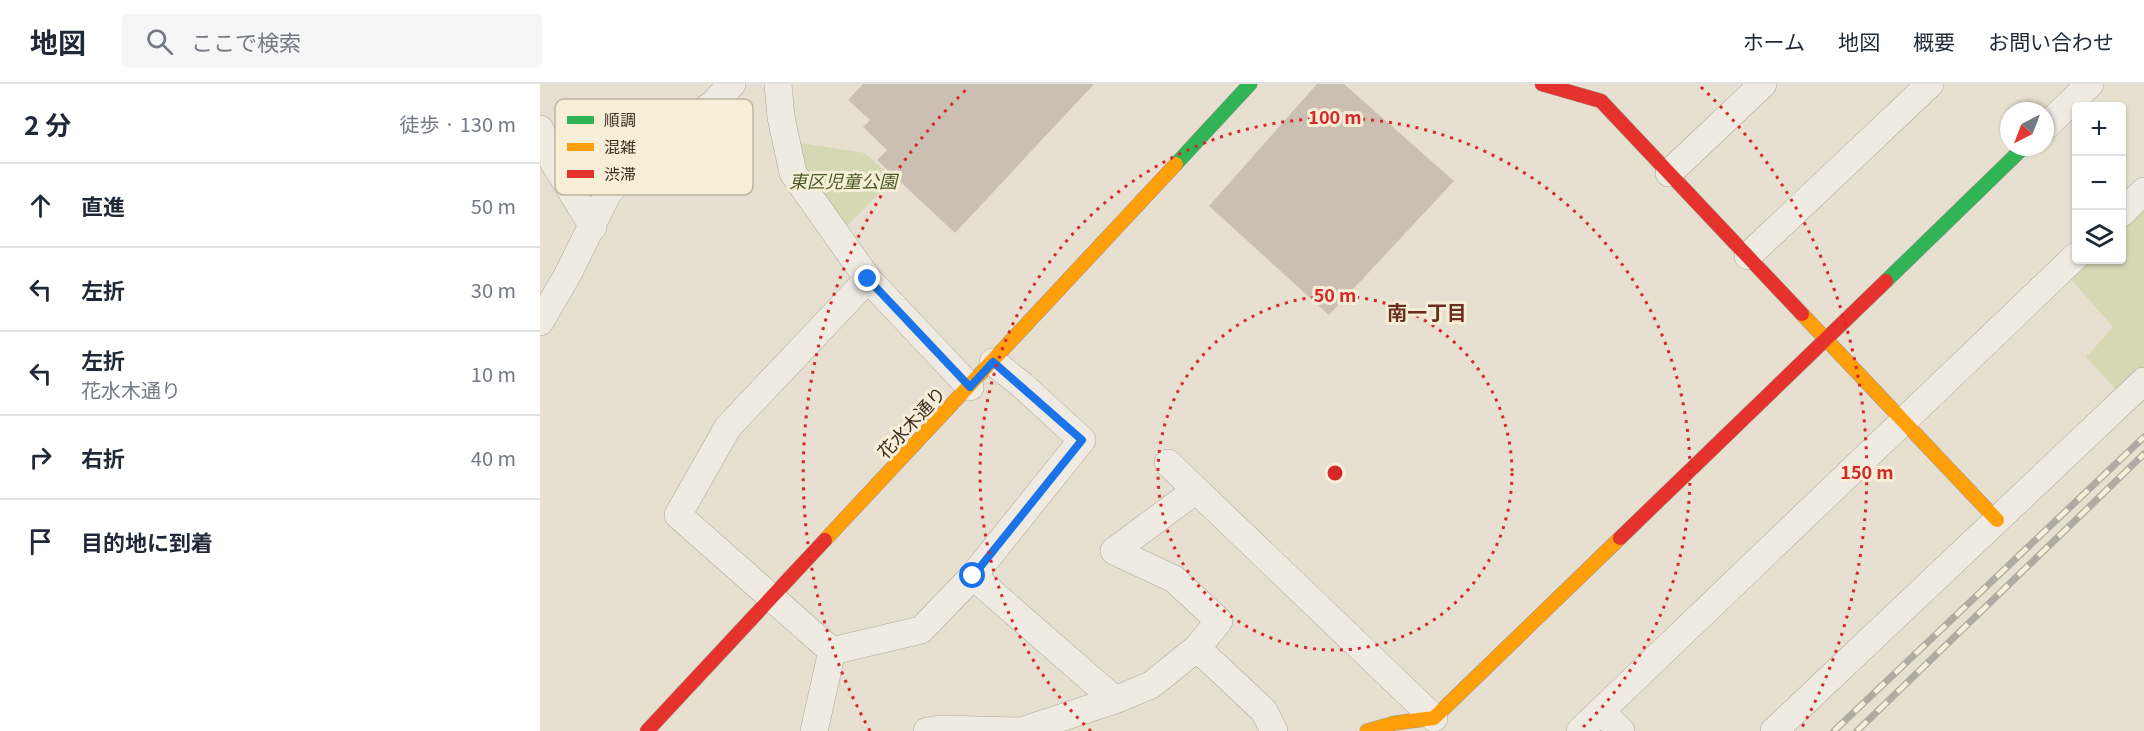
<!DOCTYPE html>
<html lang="ja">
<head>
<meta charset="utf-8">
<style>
  body { margin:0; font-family:Georgia,"Noto Sans JP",serif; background:#f6f6f7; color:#1f2937 }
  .controls { position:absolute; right:18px; top:18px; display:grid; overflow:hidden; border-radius:6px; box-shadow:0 2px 4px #0004 }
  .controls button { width:54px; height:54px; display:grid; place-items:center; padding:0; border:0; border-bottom:2px solid #e0e1e3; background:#fff; color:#1f2937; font:30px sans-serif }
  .compass { position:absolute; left:1460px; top:18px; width:54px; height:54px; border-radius:50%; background:#fff; box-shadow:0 2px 4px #0004; rotate:222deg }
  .stop { position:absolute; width:18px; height:18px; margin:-14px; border:4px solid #1a73e8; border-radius:50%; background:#fff }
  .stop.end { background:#1a73e8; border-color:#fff; box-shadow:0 2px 6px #0008 }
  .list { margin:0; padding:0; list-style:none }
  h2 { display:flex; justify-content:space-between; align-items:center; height:78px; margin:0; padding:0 24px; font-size:26px }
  h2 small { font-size:20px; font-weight:400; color:#747a83 }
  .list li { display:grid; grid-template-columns:39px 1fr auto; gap:18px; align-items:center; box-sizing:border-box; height:84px; padding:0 24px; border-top:2px solid #e0e1e3 }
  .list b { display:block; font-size:22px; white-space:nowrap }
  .list p { margin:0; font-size:20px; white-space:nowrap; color:#747a83 }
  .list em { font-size:20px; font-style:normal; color:#747a83 }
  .icon { flex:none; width:33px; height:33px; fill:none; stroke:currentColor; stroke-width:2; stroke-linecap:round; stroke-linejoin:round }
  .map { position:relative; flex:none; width:1604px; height:647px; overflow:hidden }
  header { display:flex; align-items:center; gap:36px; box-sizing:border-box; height:84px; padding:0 30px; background:#fff; border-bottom:2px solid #e0e1e3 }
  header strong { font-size:28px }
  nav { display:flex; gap:33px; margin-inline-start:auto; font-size:21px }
  .search { width:420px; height:54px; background:#f6f6f7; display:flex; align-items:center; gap:15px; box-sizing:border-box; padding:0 21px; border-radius:6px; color:#747a83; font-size:22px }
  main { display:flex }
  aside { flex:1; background:#fff }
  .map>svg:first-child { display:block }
</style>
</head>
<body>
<header>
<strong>地図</strong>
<div class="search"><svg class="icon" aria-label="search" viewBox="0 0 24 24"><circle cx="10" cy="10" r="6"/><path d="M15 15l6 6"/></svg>ここで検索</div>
<nav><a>ホーム</a><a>地図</a><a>概要</a><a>お問い合わせ</a></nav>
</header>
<main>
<aside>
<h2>2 分<small>徒歩 · 130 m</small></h2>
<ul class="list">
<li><svg class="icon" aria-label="ahead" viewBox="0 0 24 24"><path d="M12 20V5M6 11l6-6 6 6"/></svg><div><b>直進</b></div><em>50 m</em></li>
<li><svg class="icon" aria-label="left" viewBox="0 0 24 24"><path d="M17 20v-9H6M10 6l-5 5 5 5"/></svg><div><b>左折</b></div><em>30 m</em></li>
<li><svg class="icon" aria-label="left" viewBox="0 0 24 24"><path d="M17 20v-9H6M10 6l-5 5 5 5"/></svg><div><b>左折</b><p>花水木通り</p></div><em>10 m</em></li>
<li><svg class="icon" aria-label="right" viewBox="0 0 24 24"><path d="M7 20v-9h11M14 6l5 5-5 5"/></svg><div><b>右折</b></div><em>40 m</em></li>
<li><svg class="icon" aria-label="arrive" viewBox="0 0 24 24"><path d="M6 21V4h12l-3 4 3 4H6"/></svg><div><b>目的地に到着</b></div></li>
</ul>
</aside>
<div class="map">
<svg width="1604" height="647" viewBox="0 0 1604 647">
  <rect width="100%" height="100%" fill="#e7e0d1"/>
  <!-- green -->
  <path fill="#d6d7b3" d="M 248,57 L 325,69 L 353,95 L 299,150 Z
    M 1604,121 L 1604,284 L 1578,308 L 1546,273 L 1573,243 L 1529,193 L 1547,176 L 1582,176 L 1582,143 Z"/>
  <!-- building -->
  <path fill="#cbbfb2" d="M 323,0 L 554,0 L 415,149 L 337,76 L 347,66 L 323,43 L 330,36 L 308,16 Z
    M 777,0 L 804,0 L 914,97 L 789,231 L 669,122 Z"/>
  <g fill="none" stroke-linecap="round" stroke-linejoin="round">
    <defs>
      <path id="street" d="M 238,0 L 241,33 L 253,89 L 328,195 L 430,303
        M 1505,43 L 1550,0
        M 0,45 L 14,79 L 53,143
        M 1129,89 L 1223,0
        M 1582,129 L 1604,107
        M 1208,172 L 1390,0
        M 0,238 L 28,190 L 68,109 L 106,68 L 173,20 L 192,0
        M 628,379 L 894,634
        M 433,492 L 575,616
        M 657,564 L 724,627 L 734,647
        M 292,567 L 138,431 L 188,343 L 328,195
        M 292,567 L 381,546 L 433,492 L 542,356 L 482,301 L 453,278
        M 1061,627 L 1081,647
        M 274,647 L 292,567
        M 387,647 L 400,645 L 481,647 L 575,616 L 611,601 L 657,564 L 679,537 L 634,495 L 574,467 L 656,406
        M 1040,647 L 1536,172
        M 1234,647 L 1604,297"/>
      <path id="fast" d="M 636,80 L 710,0
        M 1346,197 L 1484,63"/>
      <path id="slow" d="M 1262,230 L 1457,436
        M 285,456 L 636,80
        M 827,647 L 855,639 L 894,634 L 1080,454"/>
      <path id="jam" d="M 1002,0 L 1061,17 L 1262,230
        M 1080,454 L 1346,197
        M 107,647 L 285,456"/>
    </defs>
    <!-- street casing -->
    <use href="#street" stroke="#ada599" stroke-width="28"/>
    <!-- fast casing -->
    <use href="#fast" stroke="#9c958a" stroke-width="15"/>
    <!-- slow casing -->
    <use href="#slow" stroke="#9c958a" stroke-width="15"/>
    <!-- jam casing -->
    <use href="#jam" stroke="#9c958a" stroke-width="15"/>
    <!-- street -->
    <use href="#street" stroke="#efebe3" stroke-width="27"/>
    <!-- fast -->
    <use href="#fast" stroke="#30b455" stroke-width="14"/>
    <!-- slow -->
    <use href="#slow" stroke="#ff9f0a" stroke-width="14"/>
    <!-- jam -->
    <use href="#jam" stroke="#e5322d" stroke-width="14"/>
    <defs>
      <path id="rail" d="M 1294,647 L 1604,353
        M 1317,647 L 1604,370"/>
    </defs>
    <!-- rail casing -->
    <use href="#rail" stroke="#afaaa2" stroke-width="7"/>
    <!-- rail -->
    <use href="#rail" stroke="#f7eed8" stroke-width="4.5" stroke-dasharray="14" stroke-linecap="butt"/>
  </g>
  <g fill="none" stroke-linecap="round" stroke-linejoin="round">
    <!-- route -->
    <path stroke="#1a73e8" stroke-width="8" d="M 328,195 L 430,303 L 453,278 L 542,356 L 433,492"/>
  </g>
  <!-- distance rings -->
  <g fill="none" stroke="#d62828" stroke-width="3" stroke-dasharray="3 6">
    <circle cx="795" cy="389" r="177"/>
    <path d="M551 647A355 355 0 1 1 1039 647"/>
    <path d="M330 647A532 532 0 0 1 429 3M1161 3A532 532 0 0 1 1260 647"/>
  </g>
  <g text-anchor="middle" stroke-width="6" stroke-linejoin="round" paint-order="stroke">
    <!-- park labels -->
    <g font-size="18" font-style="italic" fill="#4d5a26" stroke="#f7eed8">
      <text x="303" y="104">東区児童公園</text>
    </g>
    <!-- street labels -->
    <g font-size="18" fill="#3d2e20" stroke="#f7eed8">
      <text transform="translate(372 339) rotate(-47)" y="6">花水木通り</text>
    </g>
    <!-- neighbourhood labels -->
    <g font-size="20" font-weight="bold" fill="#6b2e1e" stroke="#f7eed8">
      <text x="887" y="236">南一丁目</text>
    </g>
  </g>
  <!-- legend -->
  <rect x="15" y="15" width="198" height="96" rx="9" fill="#f7eed8" stroke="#bfb4a1" stroke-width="1.5"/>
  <rect x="27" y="32" width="27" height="8" fill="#30b455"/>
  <rect x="27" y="59" width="27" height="8" fill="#ff9f0a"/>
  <rect x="27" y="86" width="27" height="8" fill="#e5322d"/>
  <g font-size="16" fill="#3d2e20">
    <text x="64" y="42">順調</text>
    <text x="64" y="69">混雑</text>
    <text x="64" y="96">渋滞</text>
  </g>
  <circle cx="795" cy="389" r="9" fill="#d62828" stroke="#f7eed8" stroke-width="3"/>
  <g font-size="18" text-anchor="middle" font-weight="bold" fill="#d62828" stroke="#f7eed8" stroke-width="6" stroke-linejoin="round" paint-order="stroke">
    <text x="795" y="40">100 m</text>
    <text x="795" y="218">50 m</text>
    <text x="1327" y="395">150 m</text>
  </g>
</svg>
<div class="controls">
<button>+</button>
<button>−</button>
<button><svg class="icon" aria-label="layers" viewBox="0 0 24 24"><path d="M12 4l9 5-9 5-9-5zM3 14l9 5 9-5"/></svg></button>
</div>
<svg class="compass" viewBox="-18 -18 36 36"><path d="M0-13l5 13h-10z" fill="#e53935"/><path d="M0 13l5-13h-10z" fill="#747a83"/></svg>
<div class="stop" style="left:433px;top:492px"></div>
<div class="stop end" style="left:328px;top:195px"></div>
</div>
</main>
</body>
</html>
